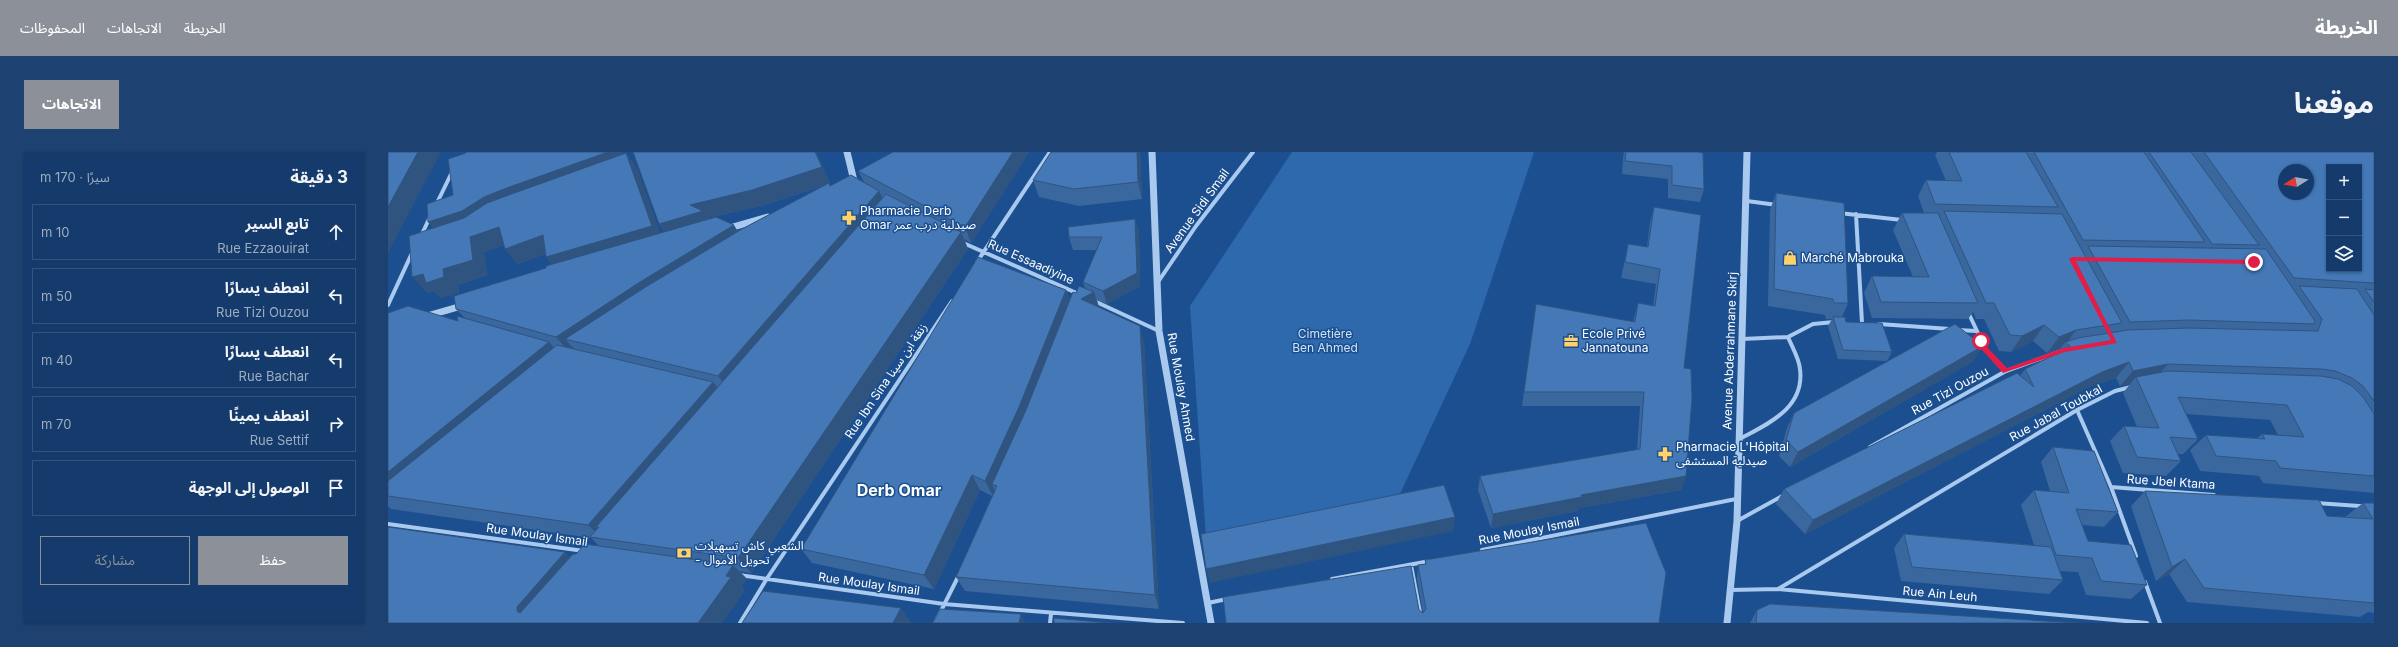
<!DOCTYPE html>
<html lang="ar">
<head>
<meta charset="utf-8">
<style>
  body { margin:0; font-family:Inter,"Noto Sans Arabic",sans-serif; background:#1d4271; color:#f1f3f6; direction:rtl }
  .controls { position:absolute; right:12px; top:12px; display:grid; overflow:hidden; border-radius:0px; box-shadow:0 1px 3px #0004 }
  .controls button { width:36px; height:36px; display:grid; place-items:center; padding:0; border:0; border-bottom:1px solid #33557e; background:#143b6b; color:#f1f3f6; font:20px sans-serif }
  .compass { position:absolute; left:1890px; top:12px; width:36px; height:36px; border-radius:50%; background:#143b6b; box-shadow:0 1px 3px #0004; rotate:259deg }
  .stop { position:absolute; width:12px; height:12px; margin:-9px; border:3px solid #e11d48; border-radius:50%; background:#fff }
  .stop.end { background:#e11d48; border-color:#fff; box-shadow:0 1px 4px #0008 }
  .list { margin:0; padding:0; list-style:none }
  h2 { display:flex; justify-content:space-between; align-items:center; height:52px; margin:0; padding:0 16px; font-size:17px }
  h2 small { font-size:13px; font-weight:400; color:#9dadc1 }
  .list li { display:grid; grid-template-columns:26px 1fr auto; gap:12px; align-items:center; box-sizing:border-box; height:56px; margin:0 8px 8px; padding:0 8px; border:1px solid #33557e; border-radius:0px }
  .list b { display:block; font-size:15px; white-space:nowrap }
  .list p { margin:0; font-size:13px; white-space:nowrap; color:#9dadc1 }
  .list em { font-size:13px; font-style:normal; color:#9dadc1 }
  .actions { display:flex; gap:8px; padding:12px 16px }
  .actions a { flex:1; padding:9px 0; border:1px solid #8c9099; border-radius:0px; text-align:center; font-size:14px; color:#8c9099 }
  .actions .main { background:#8c9099; color:#fff }
  .icon { flex:none; width:22px; height:22px; fill:none; stroke:currentColor; stroke-width:2; stroke-linecap:round; stroke-linejoin:round }
  .map { position:relative; flex:none; width:1986px; height:471px; overflow:hidden; direction:ltr; border-radius:0px }
  header { display:flex; align-items:center; gap:24px; box-sizing:border-box; height:56px; padding:0 20px; background:#8c9099; color:#fff }
  header strong { font-size:19px }
  nav { display:flex; gap:22px; margin-inline-start:auto; font-size:14px }
  .intro { display:flex; align-items:center; justify-content:space-between; box-sizing:border-box; height:96px; padding:0 24px }
  h1 { margin:0; font-size:28px }
  .button { padding:10px 18px; border-radius:0px; background:#8c9099; color:#fff; font-size:14px; font-weight:700 }
  main { display:flex; gap:24px; padding:0 24px }
  aside { flex:1; background:#143b6b; border-radius:0px; box-shadow:0 1px 3px #0004 }
  .map>svg:first-child { display:block }
</style>
</head>
<body>
<header>
<strong>الخريطة</strong>
<nav><a>الخريطة</a><a>الاتجاهات</a><a>المحفوظات</a></nav>
</header>
<div class="intro"><h1>موقعنا</h1><a class="button">الاتجاهات</a></div>
<main>
<div class="map">
<svg width="1986" height="471" viewBox="0 0 1986 471">
  <rect width="100%" height="100%" fill="#1b4f8f"/>
  <!-- green -->
  <path fill="#2e69ad" d="M 904,0 L 1146,0 L 1082,192 L 1011,344 L 818,386 L 802,154 Z"/>
  <g fill="none" stroke-linecap="round" stroke-linejoin="round">
    <!-- minor -->
    <path stroke="#a9c9ee" stroke-width="4" d="M 1359,49 L 1389,53
      M 48,53 L 65,18
      M 1451,61 L 1514,68
      M 1468,62 L 1474,171
      M 33,84 L 42,65
      M 573,90 L 693,143
      M 589,110 L 662,0
      M 770,130 L 808,74 L 865,0
      M 704,148 L 771,179
      M 0,153 L 24,101
      M 1580,160 L 1598,198 L 1618,219
      M 1491,172 L 1562,177
      M 1570,178 L 1588,179
      M 1354,187 L 1400,185 L 1425,172 L 1446,170
      M 1689,258 L 1723,335 L 1748,404
      M 1350,288 C 1379,272 1417,257 1412,217 C 1411,206 1404,195 1400,185
      M 1482,295 L 1618,219 L 1674,199
      M 1723,335 L 1826,343
      M 1928,351 L 1986,355
      M 1349,369 L 1396,343
      M 0,372 L 196,399
      M 1094,398 L 1348,347
      M 1023,413 L 1034,471
      M 351,423 L 556,452 L 795,471
      M 944,427 L 1042,409
      M 1757,430 L 1772,471
      M 1390,437 L 1689,258 L 1727,239 L 1743,235
      M 1342,438 L 1390,437 L 1759,471
      M 820,451 L 839,447
      M 352,471 L 378,428 L 564,149
      M 547,471 L 571,423
      M 662,471 L 663,462"/>
    <!-- tertiary -->
    <path stroke="#a9c9ee" stroke-width="7" d="M 459,0 L 467,33
      M 764,0 L 771,179 L 823,471
      M 338,77 L 380,65
      M 39,164 L 77,153
      M 1339,471 L 1349,369 L 1359,0"/>
  </g>
  <!-- wall -->
  <path fill="#3a679d" fill-rule="evenodd" d="M 78,0 L 234,0 L 235,2 L 238,1 L 249,16 L 272,81 L 276,80 L 271,72 L 245,0 L 428,0 L 442,31 L 441,31 L 443,34 L 476,30 L 470,19 L 641,0 L 583,91 L 576,87 L 580,97 L 363,421 L 351,419 L 359,427 L 353,435 L 357,439 L 182,405 L 188,402 L 211,394 L 203,386 L 3,357 L 0,354 L 0,161 L 70,169 L 78,167 L 68,157 L 158,116 L 164,112 L 158,105 L 157,102 L 130,112 L 117,97 L 116,93 L 96,100 L 99,123 L 70,133 L 71,140 L 53,146 L 46,139 L 39,141 L 45,76 L 65,43 ZM 437,33 L 350,79 L 319,66 L 373,54 Z
    M 752,0 L 754,47 L 691,54 L 651,45 L 645,28 Z
    M 1236,0 L 1309,0 L 1316,37 L 1312,50 L 1280,46 L 1280,27 L 1234,22 L 1235,6 Z
    M 1549,0 L 1986,0 L 1986,341 L 1875,331 L 1871,324 L 1812,319 L 1802,298 L 1818,283 L 1869,286 L 1874,282 L 1890,283 L 1882,268 L 1798,262 L 1810,287 L 1795,302 L 1790,302 L 1793,309 L 1778,324 L 1735,321 L 1722,289 L 1736,274 L 1749,275 L 1735,241 L 1742,232 L 1732,234 L 1728,226 L 1701,235 L 1417,382 L 1388,352 L 1396,337 L 1632,224 L 1637,217 L 1668,202 L 1673,196 L 1659,201 L 1645,189 L 1623,200 L 1611,199 L 1596,167 L 1588,167 L 1585,160 L 1580,167 L 1484,166 L 1476,141 L 1484,124 L 1525,125 L 1505,78 L 1514,61 L 1536,61 L 1530,44 L 1538,28 L 1558,29 L 1547,3 Z
    M 1388,41 L 1460,151 L 1454,165 L 1458,170 L 1504,200 L 1499,209 L 1450,207 L 1440,174 L 1444,167 L 1438,167 L 1437,163 L 1380,154 L 1382,58 Z
    M 1266,55 L 1296,216 L 1298,324 L 1293,338 L 1191,356 L 1190,359 L 1103,376 L 1090,338 L 1092,324 L 1249,298 L 1252,254 L 1134,254 L 1148,152 L 1245,170 L 1250,151 L 1265,154 L 1268,132 L 1233,126 L 1237,107 L 1240,92 L 1259,95 L 1262,70 Z
    M 747,67 L 751,80 L 752,134 L 719,152 L 709,148 L 711,155 L 756,190 L 771,457 L 577,439 L 568,425 L 604,344 L 592,338 L 546,437 L 424,411 L 413,397 L 678,138 L 682,148 L 688,141 L 697,136 L 695,130 L 709,98 L 685,98 L 681,85 Z
    M 1595,194 L 1584,210 L 1402,315 L 1391,304 L 1399,276 L 1406,261 Z
    M 1665,295 L 1730,360 L 1716,375 L 1694,373 L 1700,389 L 1759,433 L 1743,447 L 1698,443 L 1690,420 L 1672,419 L 1675,428 L 1661,442 L 1513,429 L 1506,396 L 1516,382 L 1646,393 L 1633,353 L 1646,338 L 1662,339 L 1653,310 Z
    M 1757,339 L 1939,364 L 1957,365 L 1975,351 L 1986,351 L 1986,461 L 1980,460 L 1972,465 L 1799,450 L 1781,422 L 1768,429 L 1743,354 Z
    M 1037,408 L 1271,471 L 838,471 L 1031,458 L 1035,461 L 1029,427 L 1030,413 L 1037,412 Z
    M 1369,458 L 1690,471 L 1362,471 Z"/>
  <!-- shaded-wall -->
  <path fill="#305480" d="M 30,0 L 53,0 L 0,101 L 0,55 Z
    M 220,0 L 234,0 L 241,12 L 54,86 L 40,70 L 116,37 Z
    M 427,0 L 428,0 L 442,31 L 373,54 L 319,66 L 325,75 L 281,87 L 271,72 L 302,53 Z
    M 625,0 L 641,0 L 583,91 L 577,75 Z
    M 749,0 L 752,0 L 754,47 L 750,30 Z
    M 238,1 L 249,16 L 275,89 L 171,120 L 158,105 Z
    M 491,39 L 499,55 L 342,240 L 330,224 Z
    M 747,67 L 751,80 L 752,134 L 719,152 L 715,139 Z
    M 346,73 L 356,90 L 177,187 L 187,198 L 182,201 L 168,185 L 252,130 Z
    M 111,75 L 124,91 L 96,100 L 99,123 L 70,133 L 71,140 L 53,146 L 46,139 L 39,141 L 24,125 L 35,122 L 55,117 L 82,85 Z
    M 573,80 L 580,97 L 363,421 L 350,406 Z
    M 155,83 L 168,98 L 130,112 L 117,97 Z
    M 678,138 L 684,154 L 609,334 L 604,332 L 607,339 L 605,344 L 597,329 Z
    M 706,140 L 711,156 L 693,147 Z
    M 1656,173 L 1645,189 L 1623,200 L 1634,184 Z
    M 752,174 L 756,190 L 771,457 L 767,443 Z
    M 1688,178 L 1679,191 L 1677,190 L 1673,196 L 1659,201 L 1671,185 Z
    M 161,190 L 176,207 L 0,344 L 0,320 Z
    M 1595,194 L 1584,210 L 1402,315 L 1410,300 Z
    M 1741,210 L 1728,226 L 1701,235 L 1417,382 L 1425,368 L 1714,220 Z
    M 1780,212 L 1766,228 L 1748,225 L 1742,232 L 1732,234 L 1745,219 Z
    M 325,230 L 337,246 L 211,375 L 208,375 L 219,384 L 215,387 L 200,373 Z
    M 584,323 L 592,338 L 546,437 L 536,423 Z
    M 1298,324 L 1293,338 L 1191,356 L 1190,359 L 1103,376 L 1105,362 L 1193,343 Z
    M 1067,365 L 1065,379 L 822,431 L 818,417 Z
    M 177,400 L 193,415 L 147,471 L 129,459 L 129,455 Z
    M 1797,407 L 1781,422 L 1768,429 L 1784,415 Z
    M 345,413 L 359,427 L 353,435 L 357,439 L 334,471 L 310,471 L 338,424 Z
    M 513,456 L 523,470 L 523,471 L 505,471 Z
    M 633,462 L 637,471 L 631,471 Z"/>
  <!-- building -->
  <path fill="#4478b7" stroke="#305480" fill-rule="evenodd" d="M 0,0 L 30,0 L 0,55 Z
    M 78,0 L 220,0 L 116,37 L 96,45 L 74,59 L 40,70 L 39,52 L 65,43 L 60,7 L 78,1 Z
    M 245,0 L 427,0 L 434,15 L 364,38 L 302,53 L 315,59 L 271,72 Z
    M 505,0 L 625,0 L 577,75 L 470,19 Z
    M 663,0 L 749,0 L 750,30 L 686,37 L 645,28 Z
    M 1238,0 L 1309,0 L 1315,1 L 1316,37 L 1284,33 L 1284,14 L 1237,9 Z
    M 1561,0 L 1638,0 L 1670,55 L 1547,52 L 1538,28 L 1574,29 Z
    M 1646,0 L 1756,0 L 1817,90 L 1695,88 Z
    M 1761,0 L 1803,0 L 1871,93 L 1824,92 Z
    M 1816,0 L 1986,0 L 1986,131 L 1906,126 ZM 1941,15 L 1971,15 L 1971,117 L 1941,117 ZM 1896,18 L 1920,18 L 1920,42 L 1896,42 Z
    M 238,1 L 264,74 L 158,105 L 155,83 L 117,97 L 111,75 L 82,85 L 85,108 L 55,117 L 56,125 L 38,131 L 35,122 L 24,125 L 21,84 L 76,66 L 99,51 L 118,44 Z
    M 463,23 L 491,39 L 330,224 L 177,187 L 256,136 L 354,77 L 441,31 L 442,34 Z
    M 1388,41 L 1456,51 L 1460,151 L 1446,151 L 1445,147 L 1386,137 Z
    M 498,42 L 573,80 L 350,406 L 202,385 L 211,375 L 208,375 Z
    M 1266,55 L 1313,63 L 1296,216 L 1303,217 L 1304,246 L 1298,324 L 1193,343 L 1194,345 L 1105,362 L 1092,324 L 1252,297 L 1256,240 L 1136,240 L 1148,152 L 1247,170 L 1250,151 L 1267,154 L 1272,117 L 1237,110 L 1240,92 L 1260,95 Z
    M 1556,59 L 1674,62 L 1734,171 L 1688,178 L 1671,185 L 1656,173 L 1634,184 L 1622,183 L 1606,151 L 1598,151 Z
    M 1514,61 L 1550,61 L 1590,151 L 1493,150 L 1484,124 L 1541,125 Z
    M 328,65 L 346,73 L 252,130 L 168,185 L 68,157 L 66,144 L 158,116 L 158,114 Z
    M 747,67 L 749,121 L 715,139 L 695,130 L 714,85 L 681,85 L 680,75 Z
    M 1700,94 L 1878,97 L 1927,169 L 1926,172 L 1801,168 L 1742,170 Z
    M 590,105 L 678,138 L 631,255 L 597,329 L 584,323 L 536,423 L 413,397 Z
    M 691,134 L 706,140 L 693,147 L 752,174 L 767,443 L 568,425 L 609,334 L 604,332 L 638,258 L 685,140 L 688,141 Z
    M 1911,134 L 1969,137 L 1986,163 L 1986,249 L 1975,234 L 1964,226 L 1947,219 L 1934,217 L 1780,212 L 1745,219 L 1741,210 L 1714,220 L 1425,368 L 1396,337 L 1629,221 L 1646,235 L 1637,217 L 1683,195 L 1677,190 L 1690,186 L 1740,178 L 1801,176 L 1930,179 L 1934,167 Z
    M 1977,137 L 1986,138 L 1986,150 Z
    M 20,154 L 70,169 L 69,164 L 161,190 L 0,320 L 0,161 Z
    M 1445,165 L 1457,165 L 1458,170 L 1494,171 L 1504,200 L 1455,198 Z
    M 1567,172 L 1595,194 L 1410,300 L 1398,288 L 1406,261 Z
    M 169,193 L 325,230 L 200,373 L 0,344 L 0,329 Z
    M 1780,219 L 1933,224 L 1950,227 L 1964,234 L 1975,245 L 1986,262 L 1986,324 L 1892,316 L 1888,309 L 1828,304 L 1818,283 L 1877,287 L 1874,282 L 1916,285 L 1899,253 L 1790,245 L 1810,287 L 1782,285 L 1793,309 L 1749,305 L 1736,274 L 1771,276 L 1748,225 Z
    M 1665,295 L 1706,299 L 1730,360 L 1688,357 L 1700,389 L 1743,393 L 1759,433 L 1713,429 L 1704,406 L 1668,403 L 1646,338 L 1681,341 Z
    M 1056,333 L 1067,365 L 818,417 L 813,382 Z
    M 1757,339 L 1931,348 L 1939,364 L 1985,367 L 1975,351 L 1986,351 L 1986,451 L 1816,436 L 1797,407 L 1784,415 Z
    M 1258,371 L 1278,421 L 1271,471 L 838,471 L 835,445 L 1023,414 L 1031,458 L 1035,461 L 1038,457 L 1030,413 L 1038,412 L 1037,408 Z
    M 0,375 L 177,400 L 129,455 L 129,459 L 132,461 L 185,402 L 188,402 L 197,392 L 345,413 L 338,424 L 343,425 L 310,471 L 0,471 Z
    M 1516,382 L 1663,395 L 1675,428 L 1524,415 Z
    M 375,439 L 513,456 L 505,471 L 354,471 Z
    M 1382,452 L 1690,471 L 1368,471 L 1369,458 Z
    M 552,457 L 633,462 L 631,471 L 545,471 Z
    M 666,466 L 723,471 L 666,471 Z"/>
  <!-- route -->
  <path fill="#e11d48" d="M 1684,105 L 1866,108 L 1869,110 L 1866,112 L 1688,109 L 1729,191 L 1677,200 L 1615,221 L 1595,199 L 1591,188 L 1596,188 L 1600,196 L 1619,216 L 1676,196 L 1723,188 L 1681,107 Z"/>
  <!-- icons -->
  <defs>
    <symbol id="pharmacy-bare" viewBox="-9 -9 18 18"><path d="M-2-6h4v4h4v4h-4v4h-4v-4h-4v-4h4Z" fill="#ffd166" stroke="#1b4f8f" stroke-width="2.5" paint-order="stroke"/></symbol>
    <symbol id="shop-bare" viewBox="-9 -9 18 18"><path d="M-5-2.5h2.3a2.7 3.5 0 0 1 5.4 0H5L5.5 6h-11ZM-1.5-2.5h3a1.5 2.3 0 0 0-3 0Z" fill="#ffd166" stroke="#1b4f8f" stroke-width="2.5" paint-order="stroke"/></symbol>
    <symbol id="office-bare" viewBox="-9 -9 18 18"><path d="M-6-3h4V-5.5h4V-3h4V5H-6ZM-1-4.5V-3h2v-1.5ZM-6 0V1H6V0Z" fill="#ffd166" stroke="#1b4f8f" stroke-width="2.5" paint-order="stroke"/></symbol>
    <symbol id="bank-bare" viewBox="-9 -9 18 18"><path d="M-6-4H6V4H-6ZM0-2.3a2.3 2.3 0 1 0 0 4.6a2.3 2.3 0 1 0 0-4.6Z" fill="#ffd166" stroke="#1b4f8f" stroke-width="2.5" paint-order="stroke"/></symbol>
  </defs>
  <g fill-rule="evenodd">
    <use href="#pharmacy-bare" x="451" y="56" width="20" height="20"/>
    <use href="#shop-bare" x="1392" y="96" width="20" height="20"/>
    <use href="#office-bare" x="1173" y="179" width="20" height="20"/>
    <use href="#pharmacy-bare" x="1267" y="292" width="20" height="20"/>
    <use href="#bank-bare" x="286" y="391" width="20" height="20"/>
  </g>
  <g text-anchor="middle" stroke-width="3" stroke-linejoin="round" paint-order="stroke">
    <!-- poi labels -->
    <g font-size="12" fill="#fff" stroke="#1b4f8f" text-anchor="start">
      <text x="472" y="63">Pharmacie Derb<tspan x="472" dy="14">Omar صيدلية درب عمر</tspan></text>
      <text x="1413" y="110">Marché Mabrouka</text>
      <text x="1194" y="186">Ecole Privé<tspan x="1194" dy="14">Jannatouna</tspan></text>
      <text x="1288" y="299">Pharmacie L'Hôpital<tspan x="1288" dy="14">صيدلية المستشفى</tspan></text>
      <text x="307" y="398">الشعبي كاش تسهيلات<tspan x="307" dy="14">- تحويل الأموال</tspan></text>
    </g>
    <!-- street labels -->
    <g font-size="12" fill="#fff" stroke="#1b4f8f">
      <text transform="translate(809 59) rotate(-54)" y="4">Avenue Sidi Smail</text>
      <text transform="translate(643 110) rotate(24)" y="4">Rue Essaadiyine</text>
      <text transform="translate(1342 199) rotate(-88)" y="4">Avenue Abderrahmane Skirj</text>
      <text transform="translate(498 229) rotate(-56)" y="4">Rue Ibn Sina زنقة ابن سينا</text>
      <text transform="translate(793 235) rotate(80)" y="4">Rue Moulay Ahmed</text>
      <text transform="translate(1562 239) rotate(-29)" y="4">Rue Tizi Ouzou</text>
      <text transform="translate(1668 261) rotate(-29)" y="4">Rue Jabal Toubkal</text>
      <text transform="translate(1783 330) rotate(4)" y="4">Rue Jbel Ktama</text>
      <text transform="translate(1141 379) rotate(-11)" y="4">Rue Moulay Ismail</text>
      <text transform="translate(149 383) rotate(8)" y="4">Rue Moulay Ismail</text>
      <text transform="translate(481 432) rotate(8)" y="4">Rue Moulay Ismail</text>
      <text transform="translate(1552 442) rotate(5)" y="4">Rue Ain Leuh</text>
    </g>
    <!-- park labels -->
    <g font-size="12" fill="#cfe3fa" stroke="#1b4f8f">
      <text x="937" y="186">Cimetière<tspan x="937" dy="14">Ben Ahmed</tspan></text>
    </g>
    <!-- district labels -->
    <g font-size="16" font-weight="bold" fill="#fff" stroke="#1b4f8f">
      <text x="511" y="344">Derb Omar</text>
    </g>
  </g>
</svg>
<div class="controls">
<button>+</button>
<button>−</button>
<button><svg class="icon" aria-label="layers" viewBox="0 0 24 24"><path d="M12 4l9 5-9 5-9-5zM3 14l9 5 9-5"/></svg></button>
</div>
<svg class="compass" viewBox="-18 -18 36 36"><path d="M0-13l5 13h-10z" fill="#e53935"/><path d="M0 13l5-13h-10z" fill="#9dadc1"/></svg>
<div class="stop" style="left:1593px;top:189px"></div>
<div class="stop end" style="left:1866px;top:110px"></div>
</div>
<aside>
<h2>3 دقيقة<small>سيرًا · 170 m</small></h2>
<ul class="list">
<li><svg class="icon" aria-label="ahead" viewBox="0 0 24 24"><path d="M12 20V5M6 11l6-6 6 6"/></svg><div><b>تابع السير</b><p>Rue Ezzaouirat</p></div><em>10 m</em></li>
<li><svg class="icon" aria-label="left" viewBox="0 0 24 24"><path d="M17 20v-9H6M10 6l-5 5 5 5"/></svg><div><b>انعطف يسارًا</b><p>Rue Tizi Ouzou</p></div><em>50 m</em></li>
<li><svg class="icon" aria-label="left" viewBox="0 0 24 24"><path d="M17 20v-9H6M10 6l-5 5 5 5"/></svg><div><b>انعطف يسارًا</b><p>Rue Bachar</p></div><em>40 m</em></li>
<li><svg class="icon" aria-label="right" viewBox="0 0 24 24"><path d="M7 20v-9h11M14 6l5 5-5 5"/></svg><div><b>انعطف يمينًا</b><p>Rue Settif</p></div><em>70 m</em></li>
<li><svg class="icon" aria-label="arrive" viewBox="0 0 24 24"><path d="M6 21V4h12l-3 4 3 4H6"/></svg><div><b>الوصول إلى الوجهة</b></div></li>
</ul>
<div class="actions"><a class="main">حفظ</a><a>مشاركة</a></div>
</aside>
</main>
</body>
</html>
